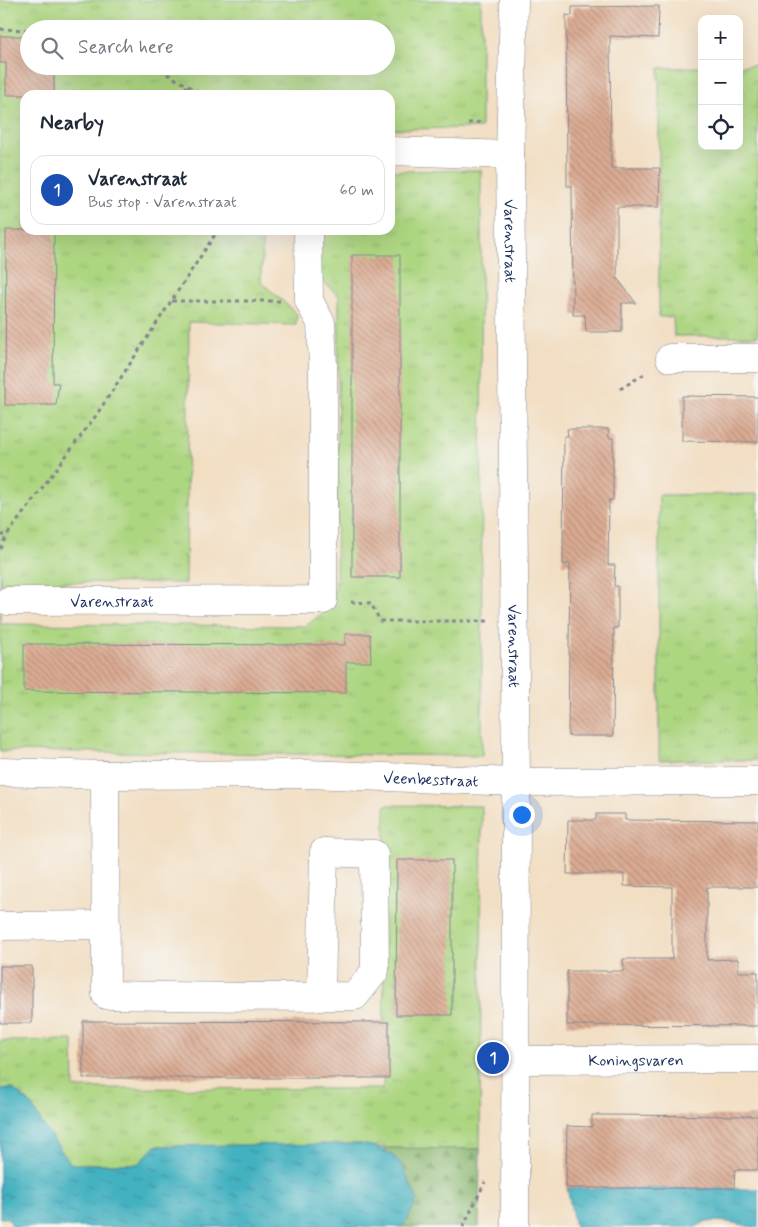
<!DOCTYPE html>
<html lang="en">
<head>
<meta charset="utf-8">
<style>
  body { margin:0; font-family:Mynerve,sans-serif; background:#f6f6f7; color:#1f2937 }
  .controls { position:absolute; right:15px; top:15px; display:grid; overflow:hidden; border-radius:10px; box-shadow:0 5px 20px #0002 }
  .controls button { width:45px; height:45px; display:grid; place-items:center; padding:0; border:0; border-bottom:1px solid #e0e1e3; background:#fff; color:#1f2937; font:25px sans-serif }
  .you { position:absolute; left:521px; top:814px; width:18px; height:18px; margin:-12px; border:4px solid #fff; border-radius:50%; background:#1a73e8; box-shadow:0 0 0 8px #1a73e833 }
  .badge { display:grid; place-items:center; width:32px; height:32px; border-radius:50%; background:#c8321e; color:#fff; font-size:16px; font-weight:700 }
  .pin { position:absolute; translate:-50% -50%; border:2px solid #fff; box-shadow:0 1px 5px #0006 }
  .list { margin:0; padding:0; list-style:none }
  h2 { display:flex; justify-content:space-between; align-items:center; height:65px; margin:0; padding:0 20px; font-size:21px }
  h2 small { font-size:16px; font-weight:400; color:#747a83 }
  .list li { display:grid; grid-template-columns:32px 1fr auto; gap:15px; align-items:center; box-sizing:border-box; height:70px; margin:0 10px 10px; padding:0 10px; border:1px solid #e0e1e3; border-radius:15px }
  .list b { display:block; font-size:19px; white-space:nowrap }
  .list p { margin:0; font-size:16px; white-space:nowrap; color:#747a83 }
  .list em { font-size:16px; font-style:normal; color:#747a83 }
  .icon { flex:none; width:28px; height:28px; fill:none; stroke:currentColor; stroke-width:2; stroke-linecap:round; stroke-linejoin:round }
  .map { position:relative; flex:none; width:758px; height:1227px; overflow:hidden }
  .search { position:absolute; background:#fff; box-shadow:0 5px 20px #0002; left:20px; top:20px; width:375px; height:55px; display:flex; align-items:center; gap:12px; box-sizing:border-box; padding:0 18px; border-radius:28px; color:#747a83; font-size:19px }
  .panel { position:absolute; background:#fff; box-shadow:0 5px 20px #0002; left:20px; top:90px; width:375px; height:145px; border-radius:15px }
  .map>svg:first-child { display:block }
</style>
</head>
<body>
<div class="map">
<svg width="758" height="1227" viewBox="0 0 758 1227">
  <defs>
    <pattern id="grass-tufts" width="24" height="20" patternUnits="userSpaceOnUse" patternTransform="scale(1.25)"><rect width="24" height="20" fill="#add681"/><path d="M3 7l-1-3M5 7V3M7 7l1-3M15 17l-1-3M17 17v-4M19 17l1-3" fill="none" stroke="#94b872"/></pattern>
    <pattern id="forest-firs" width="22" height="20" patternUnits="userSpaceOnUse" patternTransform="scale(1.25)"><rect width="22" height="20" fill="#8ab76f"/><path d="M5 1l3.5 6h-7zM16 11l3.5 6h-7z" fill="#70955e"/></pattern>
    <pattern id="water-ripples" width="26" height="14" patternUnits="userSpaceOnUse" patternTransform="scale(1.25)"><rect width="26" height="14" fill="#43b1c0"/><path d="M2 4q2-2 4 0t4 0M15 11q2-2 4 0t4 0" fill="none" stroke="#37909f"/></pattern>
    <pattern id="building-back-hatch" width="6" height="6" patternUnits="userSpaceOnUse" patternTransform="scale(1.25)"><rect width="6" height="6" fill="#dbab92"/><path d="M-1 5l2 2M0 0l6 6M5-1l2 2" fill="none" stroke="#b18c7a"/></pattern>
  </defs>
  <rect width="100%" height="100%" fill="#f6f6f2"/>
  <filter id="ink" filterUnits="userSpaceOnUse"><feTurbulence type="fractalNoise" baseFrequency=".02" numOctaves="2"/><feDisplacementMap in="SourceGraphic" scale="10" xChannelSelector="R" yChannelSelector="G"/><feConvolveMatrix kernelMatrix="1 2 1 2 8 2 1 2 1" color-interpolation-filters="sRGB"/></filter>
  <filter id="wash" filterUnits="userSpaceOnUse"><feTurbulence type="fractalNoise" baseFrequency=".0096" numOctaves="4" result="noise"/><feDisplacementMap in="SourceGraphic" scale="20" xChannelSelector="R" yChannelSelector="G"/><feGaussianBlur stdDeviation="1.12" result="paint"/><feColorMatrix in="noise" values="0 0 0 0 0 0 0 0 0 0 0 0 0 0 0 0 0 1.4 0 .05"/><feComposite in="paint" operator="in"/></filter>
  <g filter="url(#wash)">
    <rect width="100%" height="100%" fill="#f2dec2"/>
    <!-- grass -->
    <path fill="url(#grass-tufts)" stroke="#648270" fill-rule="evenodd" d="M 0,0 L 481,0 L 481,128 L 390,129 L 390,95 L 25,95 L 25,230 L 263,230 L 261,282 L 297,314 L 296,325 L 189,322 L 186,583 L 1,582 L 0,624 L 306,626 L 326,610 L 336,588 L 339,296 L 304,264 L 305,230 L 390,230 L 390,171 L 481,170 L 482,756 L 0,751 ZM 29,29 L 386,29 L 386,66 L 29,66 Z
      M 758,65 L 758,336 L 674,336 L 673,317 L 659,317 L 659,68 L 702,67 L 702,146 L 739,146 L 739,66 Z
      M 758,494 L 758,760 L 659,760 L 659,495 Z
      M 385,805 L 482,806 L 480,1149 L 383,1148 L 361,1144 L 155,1146 L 138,1164 L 71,1164 L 47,1131 L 30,1103 L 12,1088 L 0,1089 L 0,1041 L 73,1040 L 74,1088 L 383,1089 Z"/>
    <!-- forest -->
    <path fill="url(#forest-firs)" stroke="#527366" d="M 383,1148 L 480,1149 L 479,1227 L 401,1227 L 407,1221 L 404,1171 L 401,1163 Z"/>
    <!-- water -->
    <path fill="url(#water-ripples)" stroke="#2f708f" d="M 12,1088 L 30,1103 L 47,1131 L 71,1164 L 138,1164 L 155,1146 L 361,1144 C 402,1151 401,1165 417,1199 L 407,1221 L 401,1227 L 13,1227 L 8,1218 L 0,1218 L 0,1089 Z
      M 567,1188 L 758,1189 L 758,1227 C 738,1227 716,1214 696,1227 L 575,1227 Z"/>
    <g id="blocks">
      <!-- building -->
      <path fill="url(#building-back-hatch)" d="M 659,6 L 658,38 L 610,36 L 611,168 L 660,168 L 659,207 L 617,207 L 617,278 L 636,303 L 622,303 L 622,332 L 586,332 L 585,315 L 573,315 L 572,186 L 567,186 L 566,15 L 572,16 L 572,7 Z
        M 0,36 L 29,36 L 29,66 L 54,66 L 54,95 L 6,95 L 6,63 L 0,63 Z
        M 6,230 L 54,230 L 53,383 L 59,383 L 56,405 L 5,405 Z
        M 352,255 L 400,255 L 400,577 L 352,577 Z
        M 682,396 L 758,397 L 758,442 L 682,441 Z
        M 567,429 L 608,429 L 609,438 L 613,438 L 613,500 L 609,500 L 608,565 L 615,565 L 614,586 L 618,586 L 618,628 L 614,628 L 613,736 L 568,736 L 570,564 L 563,564 L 564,436 L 568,436 Z
        M 345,634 L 370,634 L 371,662 L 346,662 L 346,693 L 24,691 L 24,644 L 345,645 Z
        M 596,814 L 625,814 L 625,820 L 758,821 L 758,887 L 707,887 L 707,960 L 738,959 L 738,972 L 758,972 L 758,1026 L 567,1025 L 567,971 L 624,971 L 623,959 L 672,959 L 672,887 L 624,886 L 624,874 L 567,874 L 568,820 L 596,820 Z
        M 397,860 L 452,860 L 452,1015 L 396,1015 Z
        M 0,966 L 32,966 L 32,1023 L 0,1023 Z
        M 83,1021 L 389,1022 L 389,1078 L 83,1078 Z
        M 592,1115 L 758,1116 L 758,1170 L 735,1170 L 734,1188 L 566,1188 L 567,1126 L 592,1127 Z"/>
    </g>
  </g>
  <g filter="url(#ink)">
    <use href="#blocks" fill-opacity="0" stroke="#868690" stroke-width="1"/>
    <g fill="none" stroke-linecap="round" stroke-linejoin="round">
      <defs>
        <g id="street">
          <path id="s1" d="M 514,0 L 510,155 L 516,782 L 515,1227"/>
          <path d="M 390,151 L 510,155"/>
          <path d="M 670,358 L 758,358"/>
          <path id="s2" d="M 8,601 L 323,600 L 323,366 L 321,323 L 309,301 L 308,230"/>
          <path id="s3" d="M 0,772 L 105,775 L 307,774 L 516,782 L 758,781"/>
          <path d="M 105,775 L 106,995 C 189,996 272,998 355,996 L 375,971 L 374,854 L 324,852 L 321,997"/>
          <path d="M 0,926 L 106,925"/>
          <path id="s4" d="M 515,1060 L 758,1059"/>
        </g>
      </defs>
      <!-- street casing -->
      <use href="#street" stroke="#868690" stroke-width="29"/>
      <!-- path -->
      <path stroke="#868690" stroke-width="3" stroke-dasharray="4 4" stroke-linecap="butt" d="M 0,29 L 29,30
        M 153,66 L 204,95
        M 185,86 L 192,95
        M 468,123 L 484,122
        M 172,301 L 281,301
        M 620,389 L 646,373
        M 0,535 L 7,535 L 95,417 L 218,230
        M 0,549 L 7,535
        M 351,602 L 371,603 L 380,621 L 488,621
        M 463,1227 L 485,1182"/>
      <!-- street -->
      <use href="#street" stroke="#fff" stroke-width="28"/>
    </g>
  </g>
  <g text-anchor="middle" stroke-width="5" stroke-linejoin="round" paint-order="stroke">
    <!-- street labels -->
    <g font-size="16" fill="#1b2f5e" stroke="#f6f6f2">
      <text dy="6" stroke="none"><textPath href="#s1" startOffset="241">Varenstraat</textPath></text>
      <text dy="6" stroke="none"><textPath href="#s2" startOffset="104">Varenstraat</textPath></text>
      <text dy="6" stroke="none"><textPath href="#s1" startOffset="646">Varenstraat</textPath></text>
      <text dy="6" stroke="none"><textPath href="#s3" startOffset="431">Veenbesstraat</textPath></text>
      <text dy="6" stroke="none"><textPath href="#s4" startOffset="121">Koningsvaren</textPath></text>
    </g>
  </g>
</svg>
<div class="controls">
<button>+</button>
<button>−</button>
<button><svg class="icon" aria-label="locate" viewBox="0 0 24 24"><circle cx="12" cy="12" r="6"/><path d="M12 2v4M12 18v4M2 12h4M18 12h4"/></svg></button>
</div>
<div class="you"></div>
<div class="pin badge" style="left:493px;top:1058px;background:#1a4fb4">1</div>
<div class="search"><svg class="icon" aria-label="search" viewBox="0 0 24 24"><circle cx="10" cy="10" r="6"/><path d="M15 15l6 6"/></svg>Search here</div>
<section class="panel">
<h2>Nearby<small></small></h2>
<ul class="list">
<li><span class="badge" style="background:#1a4fb4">1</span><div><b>Varenstraat</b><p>Bus stop · Varenstraat</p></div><em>60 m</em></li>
</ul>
</section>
</div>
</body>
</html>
